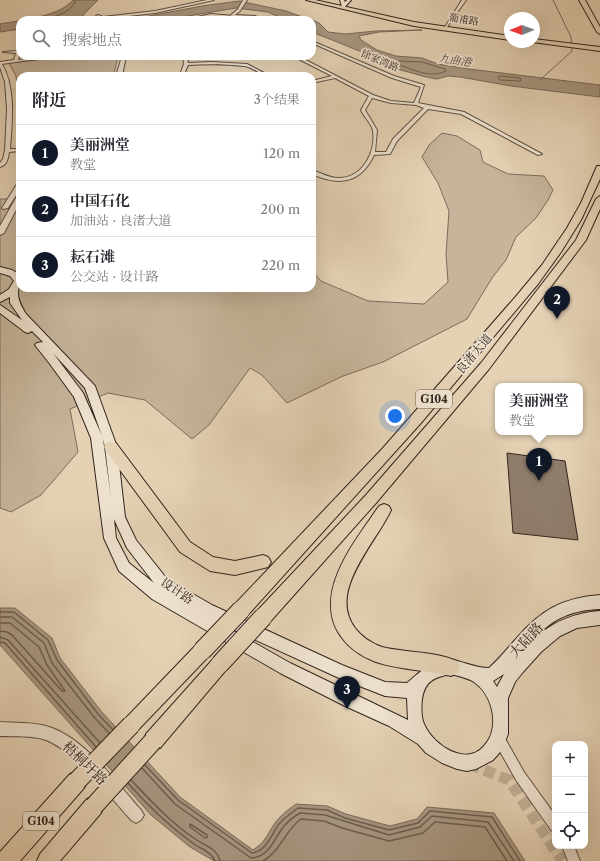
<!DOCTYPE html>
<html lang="zh">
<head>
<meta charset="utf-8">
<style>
  body { margin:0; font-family:"Libre Caslon Text","Noto Serif SC",serif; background:#f2f2f3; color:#2b2b33 }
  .controls { position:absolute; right:12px; bottom:12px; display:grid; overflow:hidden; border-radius:8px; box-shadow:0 4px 16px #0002 }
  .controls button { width:36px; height:36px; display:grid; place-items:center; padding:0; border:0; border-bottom:1px solid #e1e1e2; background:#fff; color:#2b2b33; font:20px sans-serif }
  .compass { position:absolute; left:504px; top:12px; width:36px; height:36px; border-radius:50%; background:#fff; box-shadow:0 4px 16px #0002; rotate:269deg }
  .you { position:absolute; left:395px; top:416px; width:14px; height:14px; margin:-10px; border:3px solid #fff; border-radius:50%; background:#1a73e8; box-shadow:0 0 0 6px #1a73e833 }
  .badge { display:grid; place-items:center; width:26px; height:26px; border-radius:50%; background:#111827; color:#fff; font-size:13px; font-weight:700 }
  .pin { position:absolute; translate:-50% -33px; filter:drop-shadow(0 1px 2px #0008) }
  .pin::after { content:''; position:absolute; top:21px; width:14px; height:12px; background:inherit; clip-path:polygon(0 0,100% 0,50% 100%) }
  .popup { position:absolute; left:495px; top:383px; width:88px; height:52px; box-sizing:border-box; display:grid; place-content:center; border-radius:8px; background:#fff; filter:drop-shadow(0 1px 3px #0005); font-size:13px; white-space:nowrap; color:#7c7c81 }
  .popup b { font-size:15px; color:#2b2b33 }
  .popup::after { content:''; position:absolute; left:50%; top:100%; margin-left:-8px; border:8px solid transparent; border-top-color:#fff }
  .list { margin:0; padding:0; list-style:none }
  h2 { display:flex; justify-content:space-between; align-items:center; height:52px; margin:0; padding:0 16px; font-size:17px }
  h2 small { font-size:13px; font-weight:400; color:#7c7c81 }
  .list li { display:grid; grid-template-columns:26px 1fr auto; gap:12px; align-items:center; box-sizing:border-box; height:56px; padding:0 16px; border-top:1px solid #e1e1e2 }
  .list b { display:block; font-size:15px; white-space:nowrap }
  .list p { margin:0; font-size:13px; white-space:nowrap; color:#7c7c81 }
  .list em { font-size:13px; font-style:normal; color:#7c7c81 }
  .icon { flex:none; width:22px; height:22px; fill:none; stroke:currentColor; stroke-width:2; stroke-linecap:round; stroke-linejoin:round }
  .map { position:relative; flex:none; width:600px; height:861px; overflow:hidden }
  .search { position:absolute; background:#fff; box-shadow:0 4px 16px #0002; left:16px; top:16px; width:300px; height:44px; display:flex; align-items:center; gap:10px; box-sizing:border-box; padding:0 14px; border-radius:12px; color:#7c7c81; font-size:15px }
  .panel { position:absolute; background:#fff; box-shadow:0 4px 16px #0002; left:16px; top:72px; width:300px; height:220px; border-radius:12px }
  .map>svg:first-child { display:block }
</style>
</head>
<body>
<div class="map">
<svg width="600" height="861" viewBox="0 0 600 861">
  <rect width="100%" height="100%" fill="#e5d2b5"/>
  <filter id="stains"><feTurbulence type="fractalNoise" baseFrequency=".005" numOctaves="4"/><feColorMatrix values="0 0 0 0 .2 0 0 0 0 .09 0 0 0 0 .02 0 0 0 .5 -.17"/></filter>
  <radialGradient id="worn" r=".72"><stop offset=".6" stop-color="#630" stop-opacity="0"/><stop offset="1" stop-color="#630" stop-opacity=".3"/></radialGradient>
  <!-- green -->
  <path fill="#c6b49b" stroke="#7c6c5c" d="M 71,56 L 118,56 L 114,73 L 111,76 L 20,76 L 19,108 L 16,76 L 9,63 Z
    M 442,133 L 457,136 L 480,150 L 483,162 L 508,174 L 544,176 L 553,190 L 548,200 L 536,218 L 516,237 L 506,260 L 492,278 L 467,319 L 383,362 L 343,376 L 287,403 L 262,375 L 250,368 L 209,425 L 192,439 L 145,400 L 108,393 L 70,409 L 78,452 L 41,495 L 11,512 L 0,508 L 0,199 L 20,199 L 20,288 L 312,288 L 312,271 L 321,281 L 368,301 L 424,304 L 448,282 L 446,254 L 449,211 L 438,183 L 422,157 L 429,145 Z"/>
  <!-- water -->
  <path fill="#a89782" stroke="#78695a" d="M 73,0 L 98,0 L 83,15 L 84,20 L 20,20 L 20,29 L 0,32 L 0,24 C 21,20 59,17 73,0 Z
    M 239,1 L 286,11 L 311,20 L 286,20 L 268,12 L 236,8 L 164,20 L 128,20 L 202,6 Z
    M 312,20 L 319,23 L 328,32 L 345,34 L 376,31 L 422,30 L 379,32 L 359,36 L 361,40 L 377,50 L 396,56 L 422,58 L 438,64 L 469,69 L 600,85 L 600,97 L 511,86 L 460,77 L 448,76 L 437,79 L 426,77 L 390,67 L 362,52 L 312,32 Z
    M 0,608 L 15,608 L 52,638 L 60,658 L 101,711 L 180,797 L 253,850 C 265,842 266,837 273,826 C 279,816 288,810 296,804 L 327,806 L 346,814 L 390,826 L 417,819 L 427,807 L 494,813 L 525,861 L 214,861 L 190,847 L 151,815 L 0,645 Z"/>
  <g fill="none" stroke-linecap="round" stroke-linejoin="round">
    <!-- shore-far1 -->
    <path stroke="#6c5e50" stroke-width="1" d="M 40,20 C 53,17 71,14 76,0
      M 398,61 L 422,62 L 445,69 L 446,71 C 430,79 412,69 397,64 L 396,62 Z
      M 500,76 L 520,78 L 521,81 L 500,80 L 498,78 Z"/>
    <!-- shore -->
    <path stroke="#6c5e50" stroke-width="1.5" d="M 0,612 L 14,612 L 48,640 L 57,660 L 98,714 L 113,730
      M 0,617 L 12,617 L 44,643 L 52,663 L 94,717 L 109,733
      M 0,623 L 10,623 L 39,647 L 47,665 L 65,691 L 62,691 L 12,635 L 7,632 L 0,631
      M 0,637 L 8,640 L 100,743
      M 0,642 L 5,643 L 96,747
      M 145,765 L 178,800 L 252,853 C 267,851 271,835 279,824 C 284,818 291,813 298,808 L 327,810 L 345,818 L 389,830 L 418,823 L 430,811 L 492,817 L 520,861
      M 142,768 L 175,804 L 251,858 C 268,857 273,842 281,830 C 286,823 293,817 300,813 L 325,815 L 389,835 L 420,827 L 432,816 L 488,822 L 514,861
      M 131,780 C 151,801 171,823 195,839 C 205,846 217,848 220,861
      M 128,783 C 148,806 169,826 194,844 C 201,849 212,852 215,861
      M 190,824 L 207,835 L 207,837 L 205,838 L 190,827 Z
      M 263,861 C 281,851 285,830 301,819 L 324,821 L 342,828 L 389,841 L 423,833 L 435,822 L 485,827 L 507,861"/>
    <!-- stream -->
    <path stroke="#78695a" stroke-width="1" d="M 540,80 L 572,51 L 571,37 L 553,0"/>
  </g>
  <!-- building -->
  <path fill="#8f7e6d" stroke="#31241e" d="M 507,453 L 565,461 L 578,540 L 513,533 Z"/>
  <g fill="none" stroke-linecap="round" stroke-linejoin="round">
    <!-- minor-tunnel -->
    <path stroke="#c1af97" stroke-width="11" stroke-dasharray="11 5.5" stroke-linecap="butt" d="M 469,764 L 509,780 L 562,861"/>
    <defs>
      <path id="minor" d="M 207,0 L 214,0 L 155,13 L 102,19 L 96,16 L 98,15 L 103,17 L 155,11 Z
        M 243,0 L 247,0 L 240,11 L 235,15 L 255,16 L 263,20 L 258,20 L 254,18 L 231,17 L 231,15 L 238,9 Z
        M 462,0 L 466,0 L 447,27 L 445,27 Z
        M 312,41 L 394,76 L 424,85 L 418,103 L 464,112 L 542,154 L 538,155 L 461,114 L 428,109 L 397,141 L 390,154 L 374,155 C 360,184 339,186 312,174 L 312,170 C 321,173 329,178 339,178 C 362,178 376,153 373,131 C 372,124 364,117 361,110 L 369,96 L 335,78 L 312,83 L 312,81 L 332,76 L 293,56 L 298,56 L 373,95 L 391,101 L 414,103 L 421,87 L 392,78 L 312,43 ZM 372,98 L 391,103 L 416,105 L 424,108 L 393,139 L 386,152 L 375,152 L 377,130 L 365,110 Z
        M 20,44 L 20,53 L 18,60 L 46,56 L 57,56 L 2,64 C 16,88 12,122 10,149 L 20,149 L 20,151 L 9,152 C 8,159 7,165 0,167 L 0,163 L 3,159 L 5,150 L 7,109 L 5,82 L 0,67 L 0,62 L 14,60 L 16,53 L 3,52 L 17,51 L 18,45 Z
        M 183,56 L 187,56 L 188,63 L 211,62 L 247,64 L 270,76 C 260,76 254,67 244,66 C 226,64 206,64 188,65 L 185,72 L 183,73 L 181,72 L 184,64 Z
        M 499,733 L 503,735 L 524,772 L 555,815 L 555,832 L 551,830 L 516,780 L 493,739 L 495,735 Z
        M 562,846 L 574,846 L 580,861 L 568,861 Z"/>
      <path id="tertiary" d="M 211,14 L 234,16 L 232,17 L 211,16 L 184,20 Z
        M 122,56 L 126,56 L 122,76 L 116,76 Z
        M 20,182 L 20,189 L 8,208 L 3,209 L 2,208 L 17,184 Z
        M 20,194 L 20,202 L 4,233 L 0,235 L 0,226 L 17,196 Z
        M 0,722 C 15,723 31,722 46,726 C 83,736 116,782 141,810 L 144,815 L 141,820 L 136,823 L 131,820 C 110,797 75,751 46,740 C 32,735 15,737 0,736 Z"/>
      <path id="secondary" d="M 340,0 L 344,0 L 345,2 L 347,0 L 351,0 L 344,8 L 342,7 Z
        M 0,267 L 12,270 L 19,274 C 22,281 18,286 18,293 C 18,301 22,307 26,314 L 95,386 L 117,447 L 125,517 L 136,540 L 167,579 L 212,605 L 342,665 L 385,682 L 407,683 C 419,673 434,657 452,660 C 465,662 475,668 489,668 C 499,659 507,649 516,639 C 541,610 562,598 600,595 L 600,609 C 573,610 553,618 535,638 C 554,621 574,613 600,611 L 600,625 L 577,628 L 560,636 L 541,652 L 523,672 L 515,682 L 508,698 L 508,734 L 502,750 L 493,760 L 476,769 L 467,771 L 457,769 L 442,763 L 426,753 L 418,744 L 389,726 L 345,706 L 280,673 L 152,599 L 119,571 L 104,538 L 91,438 L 74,397 L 50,364 L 35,345 L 37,343 L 43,342 L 32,331 L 28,333 L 25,332 L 0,313 L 0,305 L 22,320 L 10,303 L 10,297 L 0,302 L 0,295 L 9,289 L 14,281 L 10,276 L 0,273 ZM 53,353 L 85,388 L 102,436 L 83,393 ZM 103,439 L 105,447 L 111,498 ZM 114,519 L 127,548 L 154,583 L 129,563 L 116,538 ZM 223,625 L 339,678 L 385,696 L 407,698 L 408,720 L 290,663 ZM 451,674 C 458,676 468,678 474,682 C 494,696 500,729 484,746 C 466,767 434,745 425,726 C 421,719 421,708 422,699 C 425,681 434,677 451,674 ZM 504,674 L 497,687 L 493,681 Z"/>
      <path id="primary" d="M 306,0 L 315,0 L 414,22 L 510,36 L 510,40 L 414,26 Z
        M 534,39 L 600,47 L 600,51 L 532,42 L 534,42 Z"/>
      <path id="trunk" d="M 579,0 L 585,0 L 600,27 L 600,34 L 597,32 Z
        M 597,166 L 600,166 L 600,179 L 581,220 L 561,252 L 538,284 L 421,423 L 247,616 L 241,618 L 235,616 L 233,610 L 235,604 L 383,448 L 518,294 L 542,265 L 567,228 L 581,203 Z
        M 600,196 L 600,209 L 586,240 L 489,369 L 376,503 L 269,623 L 263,625 L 257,623 L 255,617 L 257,611 L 366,495 L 481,363 L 576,240 L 596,199 Z
        M 111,442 L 116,443 L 190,542 L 213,557 L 235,561 L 263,555 L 268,557 L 271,562 L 268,567 L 235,575 L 210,571 L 180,552 L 106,451 L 104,447 L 106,443 Z
        M 384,504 L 389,506 L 391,510 C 376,543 327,591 355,628 C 362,637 371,643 382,647 C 407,653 434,651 457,661 L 460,667 L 457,673 L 451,676 C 426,670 400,670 376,662 C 360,656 347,647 338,632 C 314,590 356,540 379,506 Z
        M 202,643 L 208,645 L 210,651 L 208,657 L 137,731 L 131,734 L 125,731 L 122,725 L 125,719 L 196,645 Z
        M 220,655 L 226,658 L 229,664 L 226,670 L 160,748 L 153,750 L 146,748 L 144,741 L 146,734 L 214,658 Z
        M 77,771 L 84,774 L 87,781 L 84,788 L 20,861 L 0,861 L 0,852 L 70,774 Z
        M 94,796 L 101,799 L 104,806 L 101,813 L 60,861 L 37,861 L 40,854 L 87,799 Z"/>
    </defs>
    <!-- minor casing -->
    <use href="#minor" stroke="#5e5044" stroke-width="2"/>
    <!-- tertiary casing -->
    <use href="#tertiary" stroke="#5e5044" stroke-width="2"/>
    <!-- secondary casing -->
    <use href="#secondary" stroke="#31241e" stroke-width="2"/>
    <!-- primary casing -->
    <use href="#primary" stroke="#31241e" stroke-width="2"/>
    <!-- trunk casing -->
    <use href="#trunk" stroke="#31241e" stroke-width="2"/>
    <!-- minor -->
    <use href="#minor" fill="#eee2cf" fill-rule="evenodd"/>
    <!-- tertiary -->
    <use href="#tertiary" fill="#eee2cf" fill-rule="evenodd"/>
    <!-- secondary -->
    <use href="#secondary" fill="#eee2cf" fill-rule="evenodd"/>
    <!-- primary -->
    <use href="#primary" fill="#e5d2b5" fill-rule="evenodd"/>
    <!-- trunk -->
    <use href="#trunk" fill="#e5d2b5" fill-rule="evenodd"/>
    <defs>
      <path id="trunk-bridge" d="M 202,651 L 241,610
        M 220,664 L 263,617
        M 77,781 L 131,725
        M 94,806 L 153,741"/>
    </defs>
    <!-- trunk-bridge casing -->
    <use href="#trunk-bridge" stroke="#31241e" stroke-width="20" stroke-linecap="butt"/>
    <!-- trunk-bridge -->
    <use href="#trunk-bridge" stroke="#e5d2b5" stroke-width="18"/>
  </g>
  <g text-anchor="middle" stroke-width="3.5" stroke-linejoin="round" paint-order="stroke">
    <!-- far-street labels -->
    <g font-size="10" fill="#31241e" stroke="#eee2cf">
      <text transform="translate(464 19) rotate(9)" y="4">葡甫路</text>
      <text transform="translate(380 60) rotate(23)" y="4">徐家湾路</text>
    </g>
    <!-- far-water labels -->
    <g font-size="11" font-style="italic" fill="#55463c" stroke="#eee2cf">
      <text transform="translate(455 60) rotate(8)" y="4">九曲港</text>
    </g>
    <!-- shield labels -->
    <g fill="#eee2cf" stroke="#6a5d53" stroke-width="1">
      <rect x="416" y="390" width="36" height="18" rx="3"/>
      <rect x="23" y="812" width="36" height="18" rx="3"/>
    </g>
    <g font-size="11" font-weight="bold" fill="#31241e">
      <text x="434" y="403">G104</text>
      <text x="41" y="825">G104</text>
    </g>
    <!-- street labels -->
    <g font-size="12" fill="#31241e" stroke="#eee2cf">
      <text transform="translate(474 354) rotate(-50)" y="4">良渚大道</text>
      <text transform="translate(177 591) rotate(34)" y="4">设计路</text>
    </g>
    <!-- near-street labels -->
    <g font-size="14" fill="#31241e" stroke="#eee2cf">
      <text transform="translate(526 640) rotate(-47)" y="5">大陆路</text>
      <text transform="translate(85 763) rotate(44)" y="5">梧桐圩路</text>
    </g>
  </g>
  <rect width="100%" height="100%" filter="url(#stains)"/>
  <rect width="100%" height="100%" fill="url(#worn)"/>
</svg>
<div class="controls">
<button>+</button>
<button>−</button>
<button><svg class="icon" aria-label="locate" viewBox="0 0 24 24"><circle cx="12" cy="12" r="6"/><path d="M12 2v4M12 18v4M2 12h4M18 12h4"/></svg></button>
</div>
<svg class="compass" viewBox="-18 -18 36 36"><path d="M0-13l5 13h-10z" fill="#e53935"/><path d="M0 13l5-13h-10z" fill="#7c7c81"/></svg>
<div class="you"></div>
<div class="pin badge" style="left:539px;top:481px">1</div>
<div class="popup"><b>美丽洲堂</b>教堂</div>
<div class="pin badge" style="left:557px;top:319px">2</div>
<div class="pin badge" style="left:347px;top:709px">3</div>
<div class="search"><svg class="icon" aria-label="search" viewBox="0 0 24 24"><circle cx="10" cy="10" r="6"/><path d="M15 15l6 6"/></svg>搜索地点</div>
<section class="panel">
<h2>附近<small>3个结果</small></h2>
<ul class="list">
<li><span class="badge">1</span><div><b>美丽洲堂</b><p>教堂</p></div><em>120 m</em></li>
<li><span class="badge">2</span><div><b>中国石化</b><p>加油站 · 良渚大道</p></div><em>200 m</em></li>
<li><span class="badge">3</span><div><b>耘石滩</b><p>公交站 · 设计路</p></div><em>220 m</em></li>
</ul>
</section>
</div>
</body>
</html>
